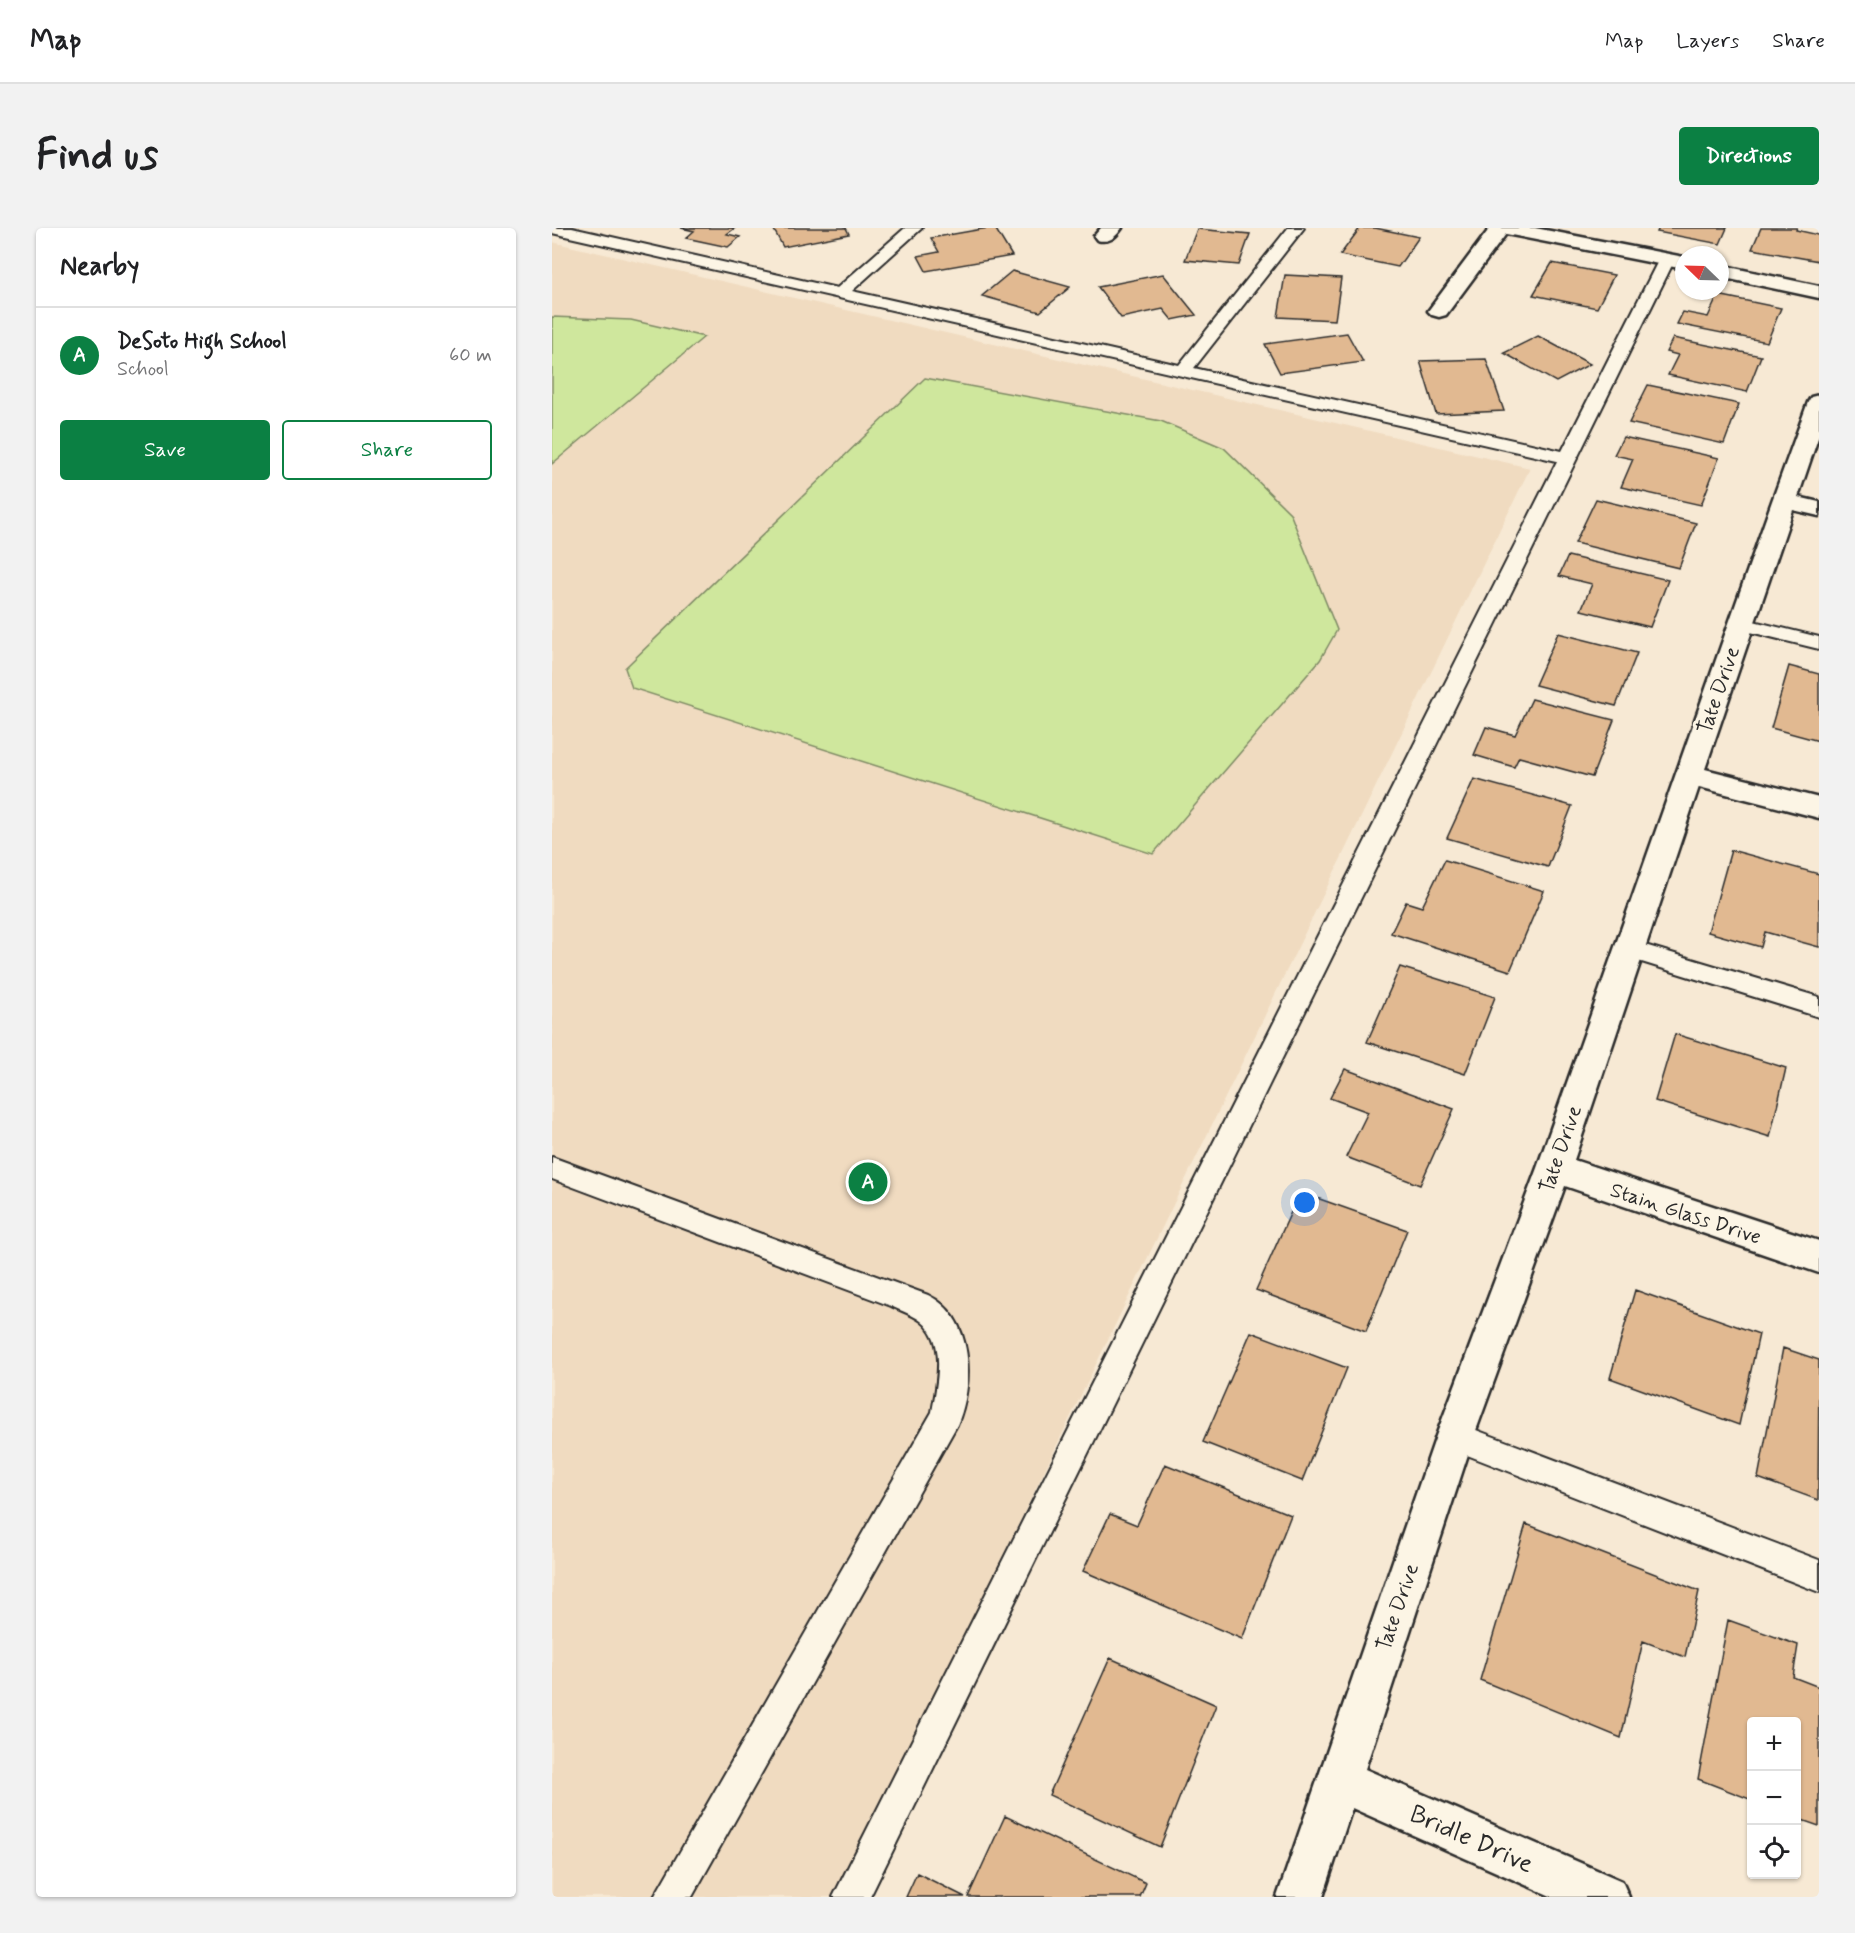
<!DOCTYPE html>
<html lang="en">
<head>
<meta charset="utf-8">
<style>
  body { margin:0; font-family:Mynerve,sans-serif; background:#f2f2f2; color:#202124 }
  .controls { position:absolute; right:18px; bottom:18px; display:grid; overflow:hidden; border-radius:6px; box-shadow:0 2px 4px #0004 }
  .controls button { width:54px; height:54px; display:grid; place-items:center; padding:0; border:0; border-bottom:2px solid #e0e0e0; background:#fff; color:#202124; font:30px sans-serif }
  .compass { position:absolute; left:1123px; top:18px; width:54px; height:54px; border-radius:50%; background:#fff; box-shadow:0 2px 4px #0004; rotate:293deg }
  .you { position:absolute; left:753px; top:975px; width:21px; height:21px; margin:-15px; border:4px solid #fff; border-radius:50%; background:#1a73e8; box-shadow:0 0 0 9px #1a73e833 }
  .badge { display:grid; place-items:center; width:39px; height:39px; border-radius:50%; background:#0b8043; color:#fff; font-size:20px; font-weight:700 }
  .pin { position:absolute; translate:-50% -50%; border:3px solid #fff; box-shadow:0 2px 6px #0006 }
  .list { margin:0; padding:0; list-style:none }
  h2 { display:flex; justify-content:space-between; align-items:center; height:78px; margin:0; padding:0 24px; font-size:26px }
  h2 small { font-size:20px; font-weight:400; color:#757577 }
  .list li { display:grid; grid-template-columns:39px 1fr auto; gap:18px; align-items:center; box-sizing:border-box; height:96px; padding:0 24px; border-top:2px solid #e0e0e0 }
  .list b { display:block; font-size:22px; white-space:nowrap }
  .list p { margin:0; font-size:20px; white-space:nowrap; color:#757577 }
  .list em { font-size:20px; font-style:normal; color:#757577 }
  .actions { display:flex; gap:12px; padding:18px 24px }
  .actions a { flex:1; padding:14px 0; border:2px solid #0b8043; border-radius:6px; text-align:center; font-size:21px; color:#0b8043 }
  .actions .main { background:#0b8043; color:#fff }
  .icon { flex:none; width:33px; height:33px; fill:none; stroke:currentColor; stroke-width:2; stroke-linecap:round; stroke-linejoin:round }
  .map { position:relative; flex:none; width:1267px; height:1669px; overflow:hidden; border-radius:6px }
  header { display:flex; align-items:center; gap:36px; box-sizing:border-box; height:84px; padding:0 30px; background:#fff; border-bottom:2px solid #e0e0e0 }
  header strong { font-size:28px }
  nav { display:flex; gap:33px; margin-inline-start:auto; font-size:21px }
  .intro { display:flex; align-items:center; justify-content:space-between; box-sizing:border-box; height:144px; padding:0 36px }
  h1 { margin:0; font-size:42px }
  .button { padding:15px 27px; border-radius:6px; background:#0b8043; color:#fff; font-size:21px; font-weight:700 }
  main { display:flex; gap:36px; padding:0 36px }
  aside { flex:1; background:#fff; border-radius:6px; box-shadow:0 2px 4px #0004 }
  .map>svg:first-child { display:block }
</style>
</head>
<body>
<header>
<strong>Map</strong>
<nav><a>Map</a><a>Layers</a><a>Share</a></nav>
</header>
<div class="intro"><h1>Find us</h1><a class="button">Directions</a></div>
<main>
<aside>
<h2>Nearby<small></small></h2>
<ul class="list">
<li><span class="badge">A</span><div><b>DeSoto High School</b><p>School</p></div><em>60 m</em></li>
</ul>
<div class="actions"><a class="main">Save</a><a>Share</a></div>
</aside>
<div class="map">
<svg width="1267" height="1669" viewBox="0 0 1267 1669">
  <rect width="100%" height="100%" fill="#f7e9d4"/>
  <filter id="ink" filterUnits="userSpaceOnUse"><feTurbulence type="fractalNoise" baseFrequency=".0167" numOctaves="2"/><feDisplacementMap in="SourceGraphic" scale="12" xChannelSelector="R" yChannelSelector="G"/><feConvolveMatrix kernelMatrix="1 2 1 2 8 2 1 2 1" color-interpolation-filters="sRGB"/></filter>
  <g filter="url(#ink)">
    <!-- built -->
    <path fill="#f0dbc0" d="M 0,14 L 978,240 L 286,1669 L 0,1669 Z"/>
    <!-- green -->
    <path fill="#cfe79d" stroke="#7d8964" stroke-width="1.5" d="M 0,89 L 79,92 L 152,109 L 0,236 Z
      M 373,150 L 609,193 L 672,220 L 738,285 L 785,402 L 768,432 L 601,626 L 80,460 L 73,440 Z"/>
    <!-- building -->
    <path fill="#e1b991" stroke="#2b2b2b" stroke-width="1.5" d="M 129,0 L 183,0 L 175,6 L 188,9 L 176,19 L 134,10 L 142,3 Z
      M 221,0 L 294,0 L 297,6 L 231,19 Z
      M 436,0 L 443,0 L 460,28 L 374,43 L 366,28 L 387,24 L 379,10 Z
      M 808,0 L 823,0 L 867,9 L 846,39 L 788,27 Z
      M 1107,0 L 1175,0 L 1168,16 L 1105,4 Z
      M 1209,0 L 1245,0 L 1244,2 L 1267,7 L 1267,33 L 1200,21 Z
      M 645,1 L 698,6 L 687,37 L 633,32 Z
      M 1000,35 L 1062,47 L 1045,80 L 981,67 Z
      M 460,43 L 518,59 L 488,84 L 430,68 Z
      M 611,46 L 644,87 L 620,92 L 611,81 L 569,90 L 546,59 Z
      M 733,47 L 789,50 L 783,92 L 726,89 Z
      M 1166,67 L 1229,80 L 1215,114 L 1125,96 L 1131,84 L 1156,89 Z
      M 795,105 L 811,134 L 728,145 L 713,116 Z
      M 986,108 L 1038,136 L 1004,154 L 952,125 Z
      M 1121,110 L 1209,128 L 1195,164 L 1116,147 L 1126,127 L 1114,124 Z
      M 934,131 L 952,183 L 884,186 L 868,133 Z
      M 1096,157 L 1187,176 L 1172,216 L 1077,195 Z
      M 1071,209 L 1167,230 L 1149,277 L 1069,259 L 1081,231 L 1062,227 Z
      M 1044,271 L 1144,295 L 1127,340 L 1023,315 Z
      M 1016,328 L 1116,352 L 1098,399 L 1029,382 L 1040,356 L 1007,348 Z
      M 1006,405 L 1085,425 L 1064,478 L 983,457 Z
      M 1237,438 L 1267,446 L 1267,513 L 1219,500 Z
      M 980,471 L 1062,492 L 1040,549 L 967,529 L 962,539 L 922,527 L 934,499 L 963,507 Z
      M 922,551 L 1020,578 L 996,639 L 895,610 Z
      M 1179,622 L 1267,646 L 1267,719 L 1213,704 L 1209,719 L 1156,704 Z
      M 893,632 L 992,663 L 958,743 L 839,705 L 854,674 L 870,679 Z
      M 848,739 L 943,769 L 913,846 L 815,814 Z
      M 1123,806 L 1234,840 L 1218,909 L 1103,873 Z
      M 793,841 L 902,881 L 868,957 L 794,929 L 816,884 L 778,870 Z
      M 748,964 L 855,1002 L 814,1103 L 704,1062 Z
      M 1083,1062 L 1207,1106 L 1187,1197 L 1058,1150 Z
      M 699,1104 L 795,1140 L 750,1253 L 651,1214 Z
      M 1231,1120 L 1267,1132 L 1266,1272 L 1206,1250 Z
      M 613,1236 L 739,1287 L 690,1411 L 531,1343 L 558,1286 L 585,1297 Z
      M 974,1296 L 1147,1363 L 1133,1429 L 1091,1413 L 1069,1510 L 928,1452 Z
      M 1176,1392 L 1246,1417 L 1241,1449 L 1267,1459 L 1267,1598 L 1244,1590 L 1244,1494 L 1200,1494 L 1200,1572 L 1146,1551 Z
      M 558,1430 L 664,1477 L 608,1619 L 497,1567 Z
      M 453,1588 L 594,1655 L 588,1669 L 416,1669 Z
      M 365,1645 L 413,1669 L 354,1669 Z"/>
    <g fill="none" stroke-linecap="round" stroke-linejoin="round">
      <defs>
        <path id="service" d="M 0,0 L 20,0 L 285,60 L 353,0 L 370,0 L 300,63 L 627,137 L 736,0 L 752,0 L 642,140 L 1010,223 L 1107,31 L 1115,26 L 1123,31 L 318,1669 L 281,1669 L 1005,233 L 0,5 Z
          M 1189,390 L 1267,409 L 1267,421 L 1182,400 L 1179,396 L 1182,392 Z
          M 1076,712 L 1267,769 L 1267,789 L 1067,727 L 1064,721 L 1067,715 Z
          M 0,929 L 376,1067 C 422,1089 423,1156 405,1197 L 140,1669 L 102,1669 L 380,1184 C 385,1156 395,1113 369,1093 C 360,1086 349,1083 339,1078 L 0,951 Z
          M 903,1194 L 1267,1332 L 1267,1364 L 892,1218 L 888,1208 L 892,1198 Z"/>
        <path id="minor" d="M 549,0 L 570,0 C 563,10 557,15 545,12 L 542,8 Z
          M 938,0 L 983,0 L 1132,29 L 1132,41 L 954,6 L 894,87 L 887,89 L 880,87 L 876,83 Z
          M 1168,37 L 1267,58 L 1267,70 L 1168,49 Z
          M 1267,167 L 1267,207 L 1246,269 L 1267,274 L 1267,288 L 1241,282 L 1153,541 L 1267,570 L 1267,590 L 1147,559 L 1022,932 L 1267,1013 L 1267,1045 L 1013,958 L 922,1208 L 813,1541 L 1070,1653 L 1077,1669 L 1001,1669 L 800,1580 L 771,1669 L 725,1669 L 884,1208 L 985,940 L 1220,273 L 1256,174 L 1259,169 Z"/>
      </defs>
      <!-- service casing -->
      <use href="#service" stroke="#2b2b2b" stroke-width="4"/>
      <!-- minor casing -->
      <use href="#minor" stroke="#2b2b2b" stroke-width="5"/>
      <!-- service -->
      <use href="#service" fill="#fcf5e5" fill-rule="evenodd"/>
      <!-- minor -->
      <use href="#minor" fill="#fcf5e5" fill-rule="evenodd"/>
    </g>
  </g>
  <g text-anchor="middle" stroke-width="6" stroke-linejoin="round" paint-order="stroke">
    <!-- street labels -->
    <g font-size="21" fill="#2b2b2b" stroke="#fcf5e5">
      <text transform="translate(1166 462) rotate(-71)" y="7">Tate Drive</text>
      <text transform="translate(1008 921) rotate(-71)" y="7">Tate Drive</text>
      <text transform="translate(1134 985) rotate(18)" y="7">Stain Glass Drive</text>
      <text transform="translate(845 1379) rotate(-71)" y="7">Tate Drive</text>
    </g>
    <!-- near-street labels -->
    <g font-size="26" fill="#2b2b2b" stroke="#fcf5e5">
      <text transform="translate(920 1610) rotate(24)" y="9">Bridle Drive</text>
    </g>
  </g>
</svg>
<div class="controls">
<button>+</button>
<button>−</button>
<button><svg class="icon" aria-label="locate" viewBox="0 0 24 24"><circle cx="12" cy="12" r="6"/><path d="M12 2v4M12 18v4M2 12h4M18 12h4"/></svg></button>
</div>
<svg class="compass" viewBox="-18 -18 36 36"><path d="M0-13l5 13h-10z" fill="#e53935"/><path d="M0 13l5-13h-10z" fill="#757577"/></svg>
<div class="you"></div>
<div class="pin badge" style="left:316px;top:954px">A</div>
</div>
</main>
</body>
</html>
